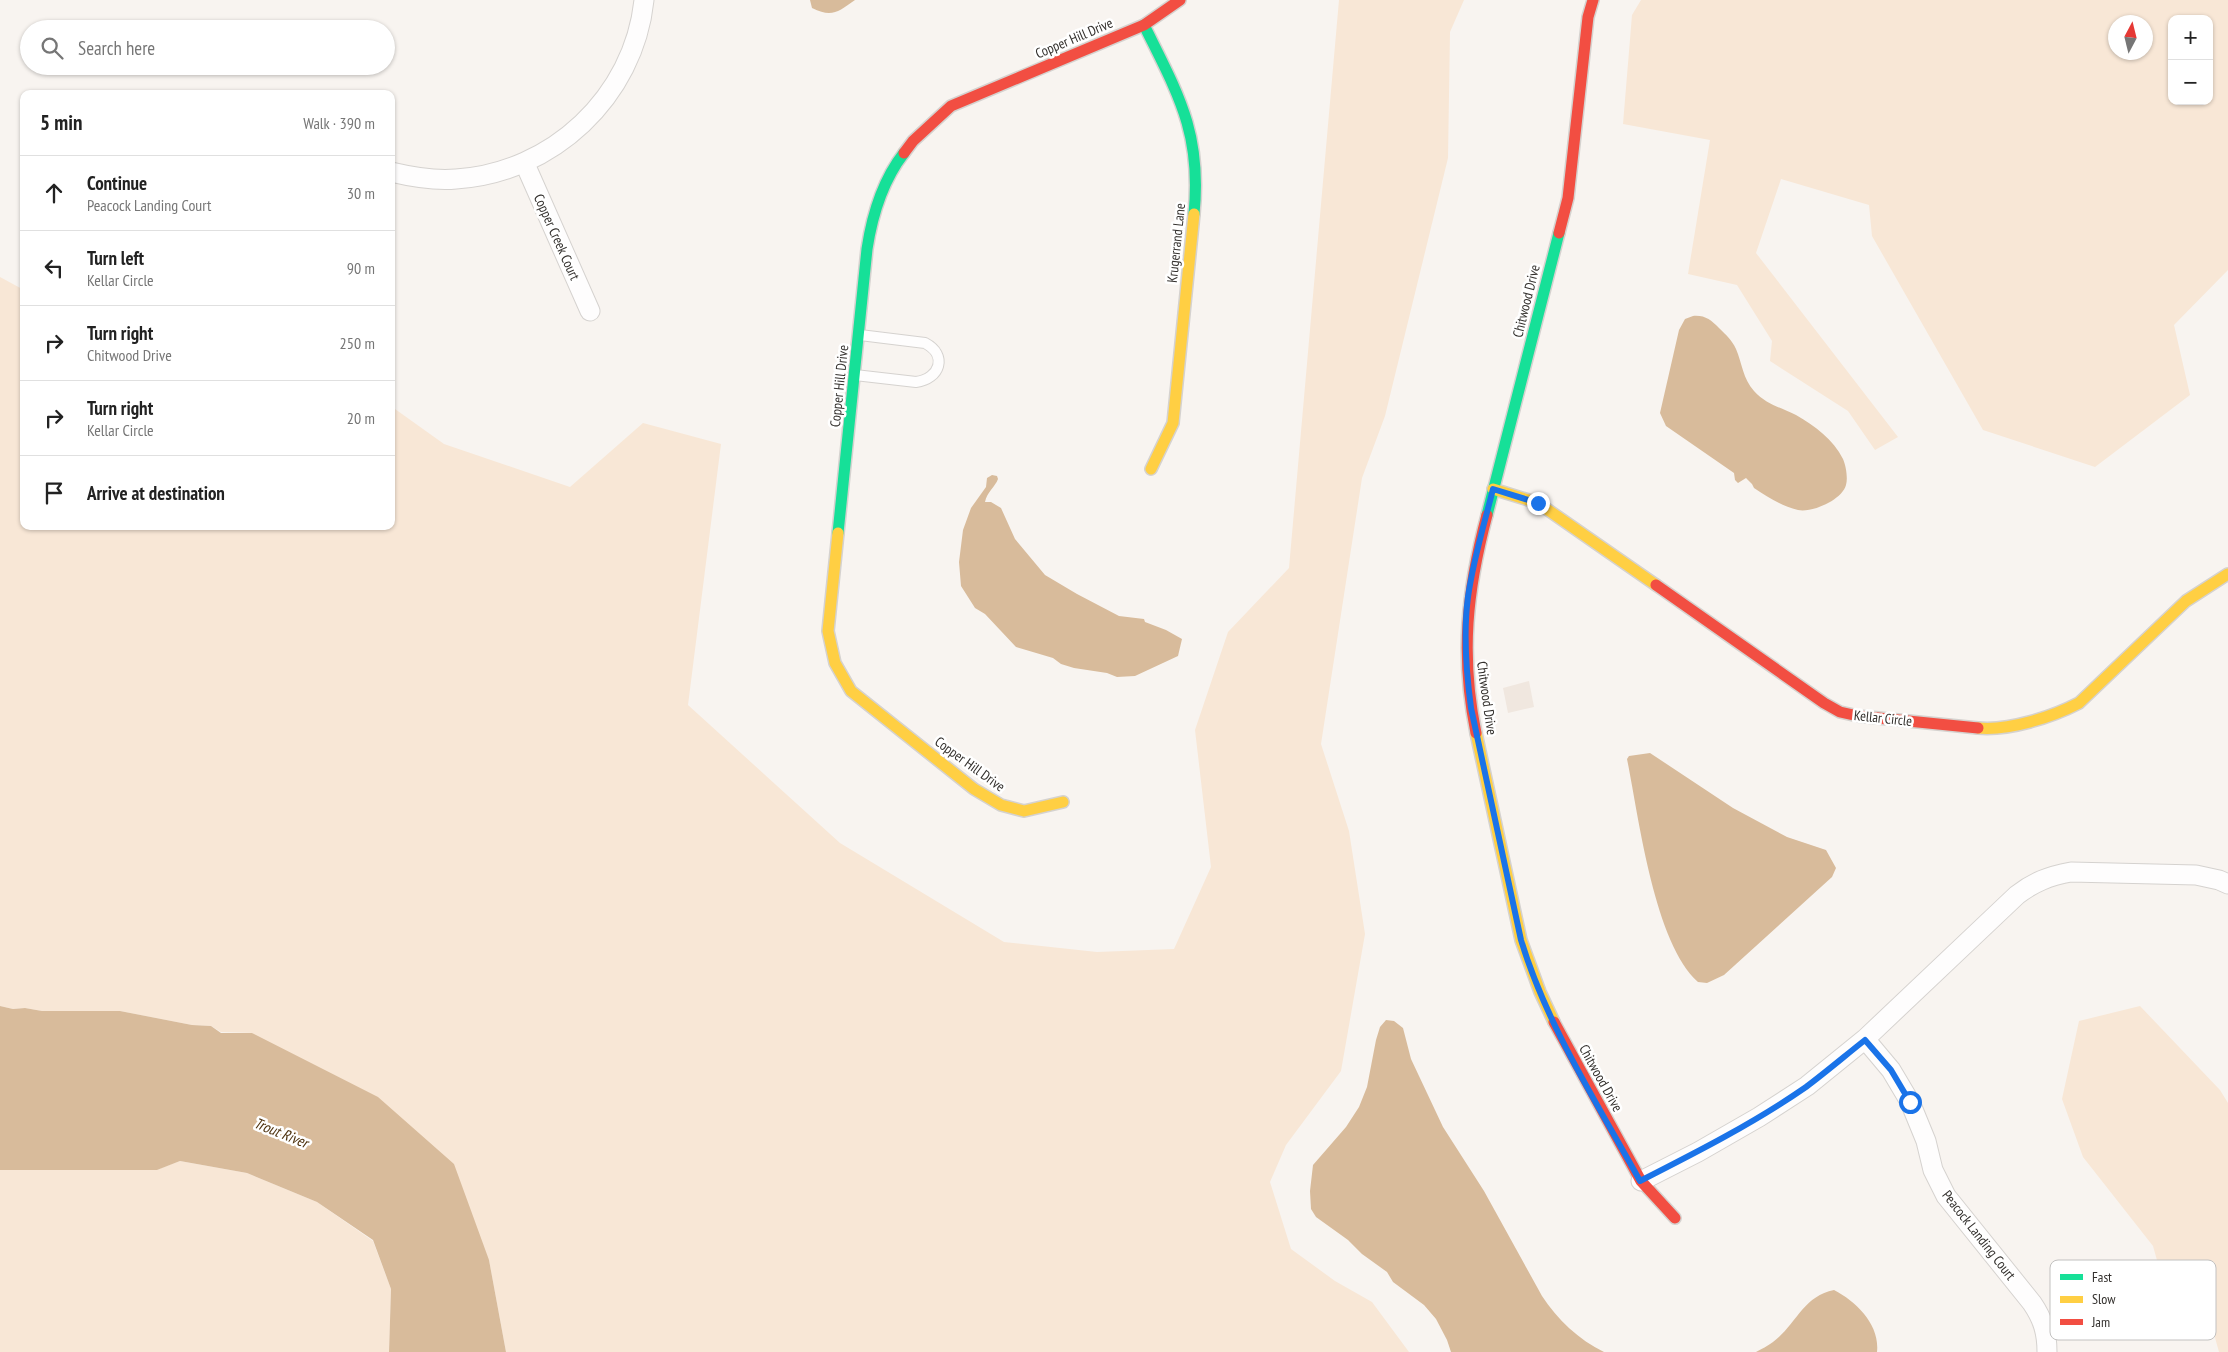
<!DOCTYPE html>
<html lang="en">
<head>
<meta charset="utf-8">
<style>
  body { margin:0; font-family:"PT Sans Narrow",sans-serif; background:#f2f2f2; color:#222 }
  .controls { position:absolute; right:15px; top:15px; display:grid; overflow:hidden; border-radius:10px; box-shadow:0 1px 4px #0004 }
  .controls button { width:45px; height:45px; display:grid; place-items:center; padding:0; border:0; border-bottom:1px solid #e0e0e0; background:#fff; color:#222; font:25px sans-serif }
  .compass { position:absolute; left:2108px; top:15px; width:45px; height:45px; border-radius:50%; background:#fff; box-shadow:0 1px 4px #0004; rotate:7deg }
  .stop { position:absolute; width:15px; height:15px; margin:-11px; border:4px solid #1a73e8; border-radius:50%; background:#fff }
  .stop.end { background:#1a73e8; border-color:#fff; box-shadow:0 1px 5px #0008 }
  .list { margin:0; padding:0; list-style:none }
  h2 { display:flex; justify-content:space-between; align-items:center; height:65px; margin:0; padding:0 20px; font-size:21px }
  h2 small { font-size:16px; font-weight:400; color:#767676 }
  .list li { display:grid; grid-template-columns:32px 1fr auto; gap:15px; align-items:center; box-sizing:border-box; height:75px; padding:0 20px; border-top:1px solid #e0e0e0 }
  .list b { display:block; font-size:19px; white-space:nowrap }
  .list p { margin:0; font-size:16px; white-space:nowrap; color:#767676 }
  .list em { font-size:16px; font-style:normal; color:#767676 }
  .icon { flex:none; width:28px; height:28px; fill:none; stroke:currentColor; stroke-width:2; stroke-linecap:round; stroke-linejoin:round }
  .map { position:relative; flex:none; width:2228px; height:1352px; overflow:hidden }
  .search { position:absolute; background:#fff; box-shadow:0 1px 4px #0004; left:20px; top:20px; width:375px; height:55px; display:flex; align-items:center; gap:12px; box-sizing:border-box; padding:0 18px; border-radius:28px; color:#767676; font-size:19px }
  .panel { position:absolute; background:#fff; box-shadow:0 1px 4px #0004; left:20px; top:90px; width:375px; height:440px; border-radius:10px }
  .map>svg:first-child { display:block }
</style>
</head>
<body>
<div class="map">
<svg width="2228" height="1352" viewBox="0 0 2228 1352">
  <rect width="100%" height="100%" fill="#f8f4f0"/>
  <!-- built -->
  <path fill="#f0e7df" d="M 1529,681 L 1534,707 L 1508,713 L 1503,688 Z"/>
  <!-- green -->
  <path fill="#f8e7d6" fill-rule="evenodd" d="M 1339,0 L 1464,0 L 1450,32 L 1448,158 L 1385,416 L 1362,478 L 1321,744 L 1349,831 L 1365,934 L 1341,1071 L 1286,1145 L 1270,1182 L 1291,1249 L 1335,1281 L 1372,1302 L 1409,1352 L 506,1352 L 489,1260 L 252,1033 L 221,1032 L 211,1026 L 192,1025 L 120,1011 L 42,1011 L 25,1008 L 13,1009 L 0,1006 L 0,277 L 24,290 L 24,526 L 391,526 L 391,389 L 395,409 L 444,444 L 570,487 L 643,423 L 721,444 L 688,705 L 840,843 L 1004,942 L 1097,952 L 1174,949 L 1211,867 L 1195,730 L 1228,632 L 1289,568 Z
    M 1641,0 L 2228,0 L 2228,270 L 2174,325 L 2190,395 L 2095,467 L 1983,430 L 1872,236 L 1869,205 L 1781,179 L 1756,253 L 1898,437 L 1875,450 L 1848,411 L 1770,361 L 1772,341 L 1737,285 L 1688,274 L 1710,140 L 1623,124 L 1632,15 ZM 2172,19 L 2209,19 L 2209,101 L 2172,101 ZM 2146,22 L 2146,52 L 2116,52 L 2116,22 Z
    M 2140,1006 L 2220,1090 L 2228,1103 L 2228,1352 L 2219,1352 L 2214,1334 L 2171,1310 L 2153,1246 L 2083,1157 L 2062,1099 L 2079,1021 Z
    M 180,1161 L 247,1173 L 317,1202 L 373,1241 L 391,1289 L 389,1352 L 0,1352 L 0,1170 L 156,1170 Z"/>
  <!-- water -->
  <path fill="#d8bb9b" d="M 810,0 L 855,0 C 838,12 832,18 812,8 Z
    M 1693,316 C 1705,315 1711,320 1719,328 C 1726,335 1732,340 1736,349 C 1742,363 1743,379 1754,391 C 1767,405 1780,407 1796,415 C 1815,426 1833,439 1843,459 C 1846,466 1848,478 1846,485 C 1842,500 1812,513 1798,510 C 1781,506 1768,497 1754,488 L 1752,484 L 1746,478 L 1738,483 L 1735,480 L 1734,473 L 1666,426 L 1660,413 L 1679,330 L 1685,319 Z
    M 992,475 L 997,476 L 998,479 C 995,487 987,492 985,502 L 991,502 L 1001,508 L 1015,539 L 1045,575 L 1077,594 L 1119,616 L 1144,619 L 1145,622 L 1166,630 L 1182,639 L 1178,656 L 1135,676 L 1117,677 L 1107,673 L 1074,668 L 1061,664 L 1053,658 L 1016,647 L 985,614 L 975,608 L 961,586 L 959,562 L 963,530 L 971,508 L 986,487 L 987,478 Z
    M 1650,753 L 1733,808 L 1787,837 L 1826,850 L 1836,868 L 1832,877 L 1724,975 L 1707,983 L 1698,982 C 1654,942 1639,818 1627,759 L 1629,756 Z
    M 0,1006 L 13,1009 L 25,1008 L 42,1011 L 120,1011 L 192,1025 L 211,1026 L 221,1033 L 252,1033 L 378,1097 L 454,1164 L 489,1260 L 506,1352 L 389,1352 L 391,1289 L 373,1240 L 317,1202 L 247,1173 L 180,1161 L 157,1170 L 0,1170 Z
    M 1386,1020 L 1394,1021 L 1403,1028 L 1411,1059 L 1443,1127 L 1484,1191 L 1542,1296 C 1557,1319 1579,1340 1604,1352 L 1451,1352 L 1447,1340 L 1436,1319 L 1424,1305 L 1393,1282 L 1387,1272 L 1362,1254 L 1348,1240 L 1316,1217 L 1311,1209 L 1310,1191 L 1313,1165 L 1346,1127 L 1359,1107 L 1367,1087 L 1376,1040 L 1380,1027 Z
    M 1834,1290 C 1857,1302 1880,1325 1877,1352 L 1756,1352 C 1761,1349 1768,1346 1773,1342 C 1796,1325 1803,1296 1834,1290 Z"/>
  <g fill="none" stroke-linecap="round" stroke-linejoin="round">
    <defs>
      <path id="lane" d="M 855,375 L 916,382 C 940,379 948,355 925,343 L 860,335"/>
      <path id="street" d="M 525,164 L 590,311
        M 391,172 C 412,177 434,181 456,179 C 552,173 634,97 644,0
        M 1865,1039 L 1891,1070 L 1910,1102 L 1926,1141 L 1933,1170 L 1946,1196 L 2032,1303 C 2043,1319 2047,1333 2047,1352
        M 1641,1181 L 1698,1152 L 1759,1117 L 1807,1086 L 1865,1039 L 2017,895 C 2034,882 2049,876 2071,872 L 2196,875 L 2219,880 L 2228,884"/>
      <path id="fast" d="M 1144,25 C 1178,94 1202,133 1194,214
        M 1487,515 L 1559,233
        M 838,533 L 867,249 C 872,216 883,180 904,153"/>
      <path id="slow" d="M 1151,469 L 1173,423 L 1194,214
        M 1493,489 L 1538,503 L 1656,585
        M 838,533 L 828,631 L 835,663 L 851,691 L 974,789 L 1001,805 L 1024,811 L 1063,802
        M 1978,728 C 2009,731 2052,717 2079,703 L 2186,601 L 2228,574
        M 1476,733 L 1521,940 L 1540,992 L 1554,1022"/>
      <path id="jam" d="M 904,153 L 913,141 L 951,106 L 1144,25 L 1180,0
        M 1559,233 L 1568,198 L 1588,17 L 1593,0
        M 1656,585 L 1824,703 L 1840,712 L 1858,716 L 1978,728
        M 1476,733 C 1460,655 1467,590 1487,515
        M 1554,1022 L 1641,1181 L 1675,1218"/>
    </defs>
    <!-- lane casing -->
    <use href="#lane" stroke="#d5d2cf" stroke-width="12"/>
    <!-- street casing -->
    <use href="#street" stroke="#d5d2cf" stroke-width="21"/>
    <!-- fast casing -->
    <use href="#fast" stroke="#d5d2cf" stroke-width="14"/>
    <!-- slow casing -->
    <use href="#slow" stroke="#d5d2cf" stroke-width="14"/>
    <!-- jam casing -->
    <use href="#jam" stroke="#d5d2cf" stroke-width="14"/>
    <!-- lane -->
    <use href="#lane" stroke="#fefdfd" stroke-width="10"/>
    <!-- street -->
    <use href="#street" stroke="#fefdfd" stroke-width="19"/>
    <!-- fast -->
    <use href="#fast" stroke="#16e098" stroke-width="11"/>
    <!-- slow -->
    <use href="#slow" stroke="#ffcf43" stroke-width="11"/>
    <!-- jam -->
    <use href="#jam" stroke="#f24e42" stroke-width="11"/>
  </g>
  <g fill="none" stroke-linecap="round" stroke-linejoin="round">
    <!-- route -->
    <path stroke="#1a73e8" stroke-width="6" d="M 1538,503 L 1493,489 C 1484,525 1473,560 1468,597 C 1463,634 1466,671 1471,708 L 1521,940 C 1547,1026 1597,1103 1640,1181 C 1697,1152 1754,1123 1806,1087 C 1826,1072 1846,1055 1865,1040 L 1891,1070 L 1910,1102"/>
  </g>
  <g text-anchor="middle" stroke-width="5" stroke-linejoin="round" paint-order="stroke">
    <!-- street labels -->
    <g font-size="14" fill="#33302d" stroke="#fff">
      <text transform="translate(1074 38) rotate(-23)" y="5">Copper Hill Drive</text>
      <text transform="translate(557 237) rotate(66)" y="5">Copper Creek Court</text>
      <text transform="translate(1176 243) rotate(-84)" y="5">Krugerrand Lane</text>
      <text transform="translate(1526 301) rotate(-76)" y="5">Chitwood Drive</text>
      <text transform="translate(839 386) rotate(-84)" y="5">Copper Hill Drive</text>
      <text transform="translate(1487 698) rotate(82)" y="5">Chitwood Drive</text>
      <text transform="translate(1883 718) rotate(6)" y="5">Kellar Circle</text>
      <text transform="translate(970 764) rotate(36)" y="5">Copper Hill Drive</text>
      <text transform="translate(1601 1078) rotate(61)" y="5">Chitwood Drive</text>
      <text transform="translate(1979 1235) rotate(52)" y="5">Peacock Landing Court</text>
    </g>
    <!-- water labels -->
    <g font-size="15" font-style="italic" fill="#4e320e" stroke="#fff">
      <text transform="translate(281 1133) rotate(22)" y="5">Trout River</text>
    </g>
  </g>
  <!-- legend -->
  <rect x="2050" y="1260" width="166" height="80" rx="8" fill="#fff" stroke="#c2c1c0" stroke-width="1"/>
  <rect x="2060" y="1274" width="23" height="6" fill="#16e098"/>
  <rect x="2060" y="1296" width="23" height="7" fill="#ffcf43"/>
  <rect x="2060" y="1319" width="23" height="6" fill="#f24e42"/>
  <g font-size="14" fill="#33302d">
    <text x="2092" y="1282">Fast</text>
    <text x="2092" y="1304">Slow</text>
    <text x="2092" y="1327">Jam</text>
  </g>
</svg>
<div class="controls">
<button>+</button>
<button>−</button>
</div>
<svg class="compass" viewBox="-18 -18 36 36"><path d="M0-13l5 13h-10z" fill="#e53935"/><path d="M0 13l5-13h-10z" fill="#767676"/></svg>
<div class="stop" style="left:1910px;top:1102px"></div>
<div class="stop end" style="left:1538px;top:503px"></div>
<div class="search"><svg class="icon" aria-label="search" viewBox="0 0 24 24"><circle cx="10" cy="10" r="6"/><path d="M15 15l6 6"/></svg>Search here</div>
<section class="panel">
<h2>5 min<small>Walk · 390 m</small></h2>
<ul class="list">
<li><svg class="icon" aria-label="ahead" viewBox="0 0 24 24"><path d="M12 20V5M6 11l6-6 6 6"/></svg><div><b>Continue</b><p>Peacock Landing Court</p></div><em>30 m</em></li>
<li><svg class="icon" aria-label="left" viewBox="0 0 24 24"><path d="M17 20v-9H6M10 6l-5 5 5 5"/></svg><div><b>Turn left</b><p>Kellar Circle</p></div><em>90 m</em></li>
<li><svg class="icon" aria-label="right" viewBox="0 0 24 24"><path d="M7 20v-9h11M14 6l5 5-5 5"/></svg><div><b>Turn right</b><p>Chitwood Drive</p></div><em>250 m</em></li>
<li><svg class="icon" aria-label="right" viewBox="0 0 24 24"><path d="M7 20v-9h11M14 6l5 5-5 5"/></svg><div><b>Turn right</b><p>Kellar Circle</p></div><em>20 m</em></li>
<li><svg class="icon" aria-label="arrive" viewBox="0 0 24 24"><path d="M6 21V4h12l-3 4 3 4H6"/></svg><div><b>Arrive at destination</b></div></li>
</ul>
</section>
</div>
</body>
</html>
